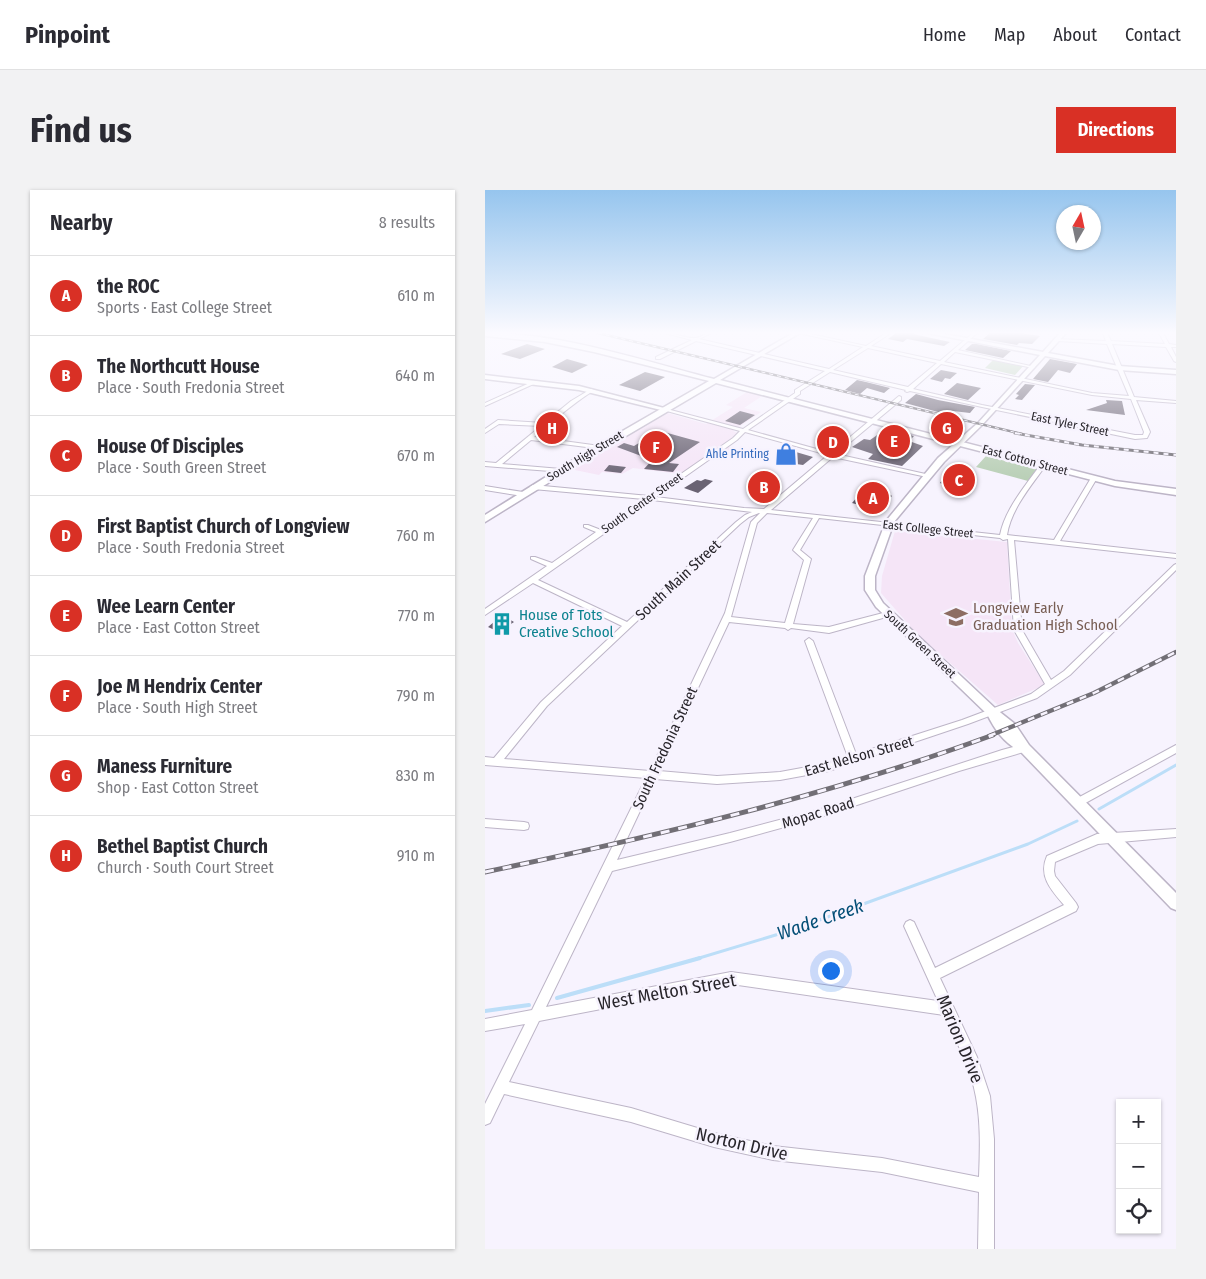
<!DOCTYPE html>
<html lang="en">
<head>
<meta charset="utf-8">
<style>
  body { margin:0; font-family:"Fira Sans Condensed",sans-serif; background:#f2f2f3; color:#2b2b33 }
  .controls { position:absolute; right:15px; bottom:15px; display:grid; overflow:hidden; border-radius:0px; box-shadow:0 1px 4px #0004 }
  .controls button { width:45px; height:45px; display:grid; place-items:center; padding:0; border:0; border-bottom:1px solid #e1e1e2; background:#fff; color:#2b2b33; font:25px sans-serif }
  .compass { position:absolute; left:571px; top:15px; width:45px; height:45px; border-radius:50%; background:#fff; box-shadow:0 1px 4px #0004; rotate:9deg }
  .you { position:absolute; left:345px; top:780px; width:18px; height:18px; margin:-12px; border:4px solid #fff; border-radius:50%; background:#1a73e8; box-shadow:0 0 0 8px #1a73e833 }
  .badge { display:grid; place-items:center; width:32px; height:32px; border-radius:50%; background:#d93025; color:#fff; font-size:16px; font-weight:700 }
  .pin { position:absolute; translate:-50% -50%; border:2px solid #fff; box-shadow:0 1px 5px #0006 }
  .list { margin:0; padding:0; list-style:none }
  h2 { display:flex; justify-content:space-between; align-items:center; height:65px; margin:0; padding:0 20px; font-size:21px }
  h2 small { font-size:16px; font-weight:400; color:#7c7c81 }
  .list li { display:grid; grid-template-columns:32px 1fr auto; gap:15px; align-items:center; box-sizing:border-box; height:80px; padding:0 20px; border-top:1px solid #e1e1e2 }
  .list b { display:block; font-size:19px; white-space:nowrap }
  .list p { margin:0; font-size:16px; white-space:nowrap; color:#7c7c81 }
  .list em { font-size:16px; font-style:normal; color:#7c7c81 }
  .icon { flex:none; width:28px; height:28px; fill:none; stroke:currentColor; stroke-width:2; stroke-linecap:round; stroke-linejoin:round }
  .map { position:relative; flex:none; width:691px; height:1059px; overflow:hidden; border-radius:0px }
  header { display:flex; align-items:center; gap:30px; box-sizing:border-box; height:70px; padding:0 25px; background:#fff; border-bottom:1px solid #e1e1e2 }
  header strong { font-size:24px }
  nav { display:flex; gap:28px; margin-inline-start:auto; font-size:18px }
  .intro { display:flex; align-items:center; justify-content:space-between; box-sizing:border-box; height:120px; padding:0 30px }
  h1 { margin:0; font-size:35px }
  .button { padding:12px 22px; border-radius:0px; background:#d93025; color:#fff; font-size:18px; font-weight:700 }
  main { display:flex; gap:30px; padding:0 30px }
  aside { flex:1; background:#fff; border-radius:0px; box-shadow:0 1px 4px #0004 }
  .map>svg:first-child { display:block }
</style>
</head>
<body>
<header>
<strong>Pinpoint</strong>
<nav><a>Home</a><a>Map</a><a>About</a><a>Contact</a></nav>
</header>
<div class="intro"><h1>Find us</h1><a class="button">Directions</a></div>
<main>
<aside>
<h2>Nearby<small>8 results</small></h2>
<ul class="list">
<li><span class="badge">A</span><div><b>the ROC</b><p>Sports · East College Street</p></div><em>610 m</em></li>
<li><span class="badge">B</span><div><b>The Northcutt House</b><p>Place · South Fredonia Street</p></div><em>640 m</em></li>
<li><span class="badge">C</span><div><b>House Of Disciples</b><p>Place · South Green Street</p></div><em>670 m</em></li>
<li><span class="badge">D</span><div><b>First Baptist Church of Longview</b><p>Place · South Fredonia Street</p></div><em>760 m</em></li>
<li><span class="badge">E</span><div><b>Wee Learn Center</b><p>Place · East Cotton Street</p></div><em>770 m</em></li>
<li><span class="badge">F</span><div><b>Joe M Hendrix Center</b><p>Place · South High Street</p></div><em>790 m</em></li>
<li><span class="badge">G</span><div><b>Maness Furniture</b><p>Shop · East Cotton Street</p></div><em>830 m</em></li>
<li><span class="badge">H</span><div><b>Bethel Baptist Church</b><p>Church · South Court Street</p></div><em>910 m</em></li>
</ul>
</aside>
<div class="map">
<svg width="691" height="1059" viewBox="0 0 691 1059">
  <rect width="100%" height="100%" fill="#f7f3fe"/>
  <!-- education -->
  <path fill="#f5e5f7" d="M 262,202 L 277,206 L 259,218 L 276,222 L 248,241 L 253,243 L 238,255 L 265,263 L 261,268 L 227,263 L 196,284 L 148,278 L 137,284 L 117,282 L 114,285 L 85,279 L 179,222 L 221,234 L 248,217 L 241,215 Z
    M 410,341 L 522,352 L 527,439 L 533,453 L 560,495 L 513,515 L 432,444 L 396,403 L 397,386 Z"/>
  <!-- green -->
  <path fill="#b9cfb6" d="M 509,169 L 539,175 L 530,185 L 500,178 Z
    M 501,266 L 552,279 L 543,291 L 491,277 Z"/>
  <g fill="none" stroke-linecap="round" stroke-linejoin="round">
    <!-- stream-far1 -->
    <path stroke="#bcdef8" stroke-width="3" d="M 614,619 L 691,575
      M 211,769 L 307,740 L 543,654 L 592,631"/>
    <!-- stream -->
    <path stroke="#bcdef8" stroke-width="4" d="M 72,808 L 215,768
      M 0,821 L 44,815"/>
  </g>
  <!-- building -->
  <path fill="#6a6373" d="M 411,143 L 430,143 L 428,144 L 465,152 L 459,156 L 422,149 L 418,152 L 403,149 Z
    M 505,143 L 537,143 L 555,146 L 547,154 L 534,153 L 532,155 L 498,149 Z
    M 42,154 L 60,159 L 35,169 L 16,164 Z
    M 487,154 L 492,154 L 526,161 L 518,168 L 480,160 Z
    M 82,169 L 103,175 L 87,183 L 67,177 Z
    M 565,169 L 592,174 L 585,183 L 573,180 L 563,192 L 548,189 Z
    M 456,180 L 472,183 L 465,189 L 460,188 L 457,192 L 445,189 Z
    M 160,182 L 180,187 L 155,201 L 134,195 Z
    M 372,190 L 381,192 L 405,198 L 399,203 L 382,198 L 375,204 L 360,200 Z
    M 472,193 L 496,198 L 483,210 L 459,204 Z
    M 540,194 L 550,195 L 537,210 L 530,209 L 534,205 L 531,204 Z
    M 431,204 L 453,210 L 490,217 L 485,223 L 468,221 L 464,225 L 420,213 Z
    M 621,210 L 637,211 L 640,225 L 601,220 L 622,213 Z
    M 255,221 L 270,225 L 255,235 L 240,231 Z
    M 454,230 L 480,236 L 470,247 L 444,240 Z
    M 401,239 L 429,246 L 424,251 L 438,256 L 417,276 L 383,269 L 388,264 L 367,257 L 379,249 L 385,250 Z
    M 179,242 L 215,252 L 184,273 L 194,274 L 188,282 L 159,279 L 167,270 L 132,257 L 139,253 L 149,256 L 170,243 L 174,244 Z
    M 302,259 L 311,262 L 328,267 L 318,275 L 298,272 L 301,269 L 292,266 Z
    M 124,275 L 141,277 L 136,283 L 119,281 Z
    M 462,283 L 465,283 L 487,288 L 478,299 L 471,299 L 455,293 Z
    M 220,289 L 228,291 L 213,303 L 199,298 L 212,290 L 216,291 Z
    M 381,297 L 398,299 L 407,306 L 392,320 L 367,313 Z
    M 17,425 L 29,432 L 14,442 L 3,437 Z"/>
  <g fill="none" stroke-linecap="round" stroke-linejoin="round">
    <defs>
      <path id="minor" d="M 180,143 C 189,143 202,149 210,148 C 216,148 220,143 226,143 L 214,149 L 344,179 L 378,157 L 313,143 L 321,143 L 381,156 L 401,143 L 406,143 L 386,156 L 455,171 L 488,143 L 492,143 L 473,160 L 550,177 L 548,178 L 470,162 L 459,172 L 607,203 L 644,206 L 622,154 L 573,151 L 572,149 L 621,151 L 618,143 L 622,143 L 626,151 L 680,154 L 674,143 L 678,143 L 684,154 L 691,155 L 691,157 L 686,157 L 691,167 L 691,172 L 689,171 L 681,157 L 627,154 L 649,207 L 691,211 L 691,213 L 651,210 L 665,242 L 662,248 L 650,249 L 497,217 L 425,201 L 422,202 L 420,201 L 421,200 L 345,182 L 315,201 L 315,204 L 263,240 L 346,263 L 414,206 L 416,207 L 416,210 L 351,264 L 445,285 L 442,287 L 348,267 L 286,320 L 515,345 C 520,319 541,295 556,274 L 558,273 L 561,275 C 546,296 526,319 522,345 L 569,350 L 606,288 L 611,287 L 612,288 L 575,351 L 691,364 L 691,368 L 529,350 L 537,440 L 566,490 L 579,481 L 689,375 L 691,374 L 691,380 L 585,485 L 552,508 L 483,534 L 373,571 L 369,574 L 367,573 L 344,581 L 295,590 L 232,594 L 170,589 L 132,670 L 245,643 L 336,619 L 517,560 L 539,554 L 542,555 L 544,558 L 542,561 L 474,581 L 336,627 L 245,652 L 127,681 L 61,817 L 246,782 L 453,811 L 419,736 L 421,732 L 425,730 L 429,732 L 450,778 L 579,715 C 566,700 553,686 562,666 L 612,644 L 691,639 L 691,647 L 613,654 L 570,672 L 569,681 L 570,686 L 591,713 L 593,717 L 591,721 L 455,788 L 492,867 L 505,906 L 509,949 L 509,1059 L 493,1059 L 494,1002 L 397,982 L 288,970 L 229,957 L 146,932 L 19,904 L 5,933 L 0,935 L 0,914 L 40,834 L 0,841 L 0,829 L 47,820 L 161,588 L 0,575 L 0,567 L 9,568 L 56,512 L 137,436 L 48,393 L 0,425 L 0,419 L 62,376 L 46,369 L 46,367 L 50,367 L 67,373 L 111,342 L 99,337 L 99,335 L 103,335 L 116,340 L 159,309 L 48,299 L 45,297 L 48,295 L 164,306 L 248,248 L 255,241 L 178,220 L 178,218 L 258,239 L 310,203 L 310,200 L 340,181 L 211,151 L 175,169 L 171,169 L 171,167 L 207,150 ZM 383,158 L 452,173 L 423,197 L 348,180 ZM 456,174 L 607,205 L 646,209 L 659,242 L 658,245 L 650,245 L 497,215 L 428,199 ZM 260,242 L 343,265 L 279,319 L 259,318 L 171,307 L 252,250 ZM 167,310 L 267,322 L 260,325 L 251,332 L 142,432 L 53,390 ZM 274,323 L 275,323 L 266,332 L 240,423 L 165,581 L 19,569 L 62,516 L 255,334 L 264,327 ZM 282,323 L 328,328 L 308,360 L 319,370 L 300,433 L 246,427 L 272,333 ZM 334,328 L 515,348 L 518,350 L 523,349 L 529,440 L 560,494 L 546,504 L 477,530 L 371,564 L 328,451 L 324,448 L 320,451 L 363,567 L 344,573 L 295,582 L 232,586 L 174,581 L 244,432 L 300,438 L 303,440 L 306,438 L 344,443 L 405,426 L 406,424 L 402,422 L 344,437 L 308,434 L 326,369 L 315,360 ZM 246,794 L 459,825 C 471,851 486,878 491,907 C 496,933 495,961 494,987 L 397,968 L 288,956 L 229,943 L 146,918 L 24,892 L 54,831 Z
        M 49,191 L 53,192 L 0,216 L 0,213 Z
        M 106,199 L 108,200 L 108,201 C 86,215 68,231 49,247 L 115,256 L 118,258 L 117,259 L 46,250 L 17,274 L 76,279 L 78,280 L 78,282 L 0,276 L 0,272 L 11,273 L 56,236 L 14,234 L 0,243 L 0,239 L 13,230 L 59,233 L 86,211 Z
        M 0,296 L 38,302 L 41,304 L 38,306 L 0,300 Z
        M 691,555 L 691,563 L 595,616 L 592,617 L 589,616 L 587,613 L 589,610 Z
        M 0,629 L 39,632 L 43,633 L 44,636 L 43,639 L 39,640 L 0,637 Z"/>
      <path id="tertiary" d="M 443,143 L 454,143 L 558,162 L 575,143 L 581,143 L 563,163 L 634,176 L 691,180 L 691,184 L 634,180 L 560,166 L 497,235 L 459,272 L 409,332 L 390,386 L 390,400 L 398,413 L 511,519 L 530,534 L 544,555 L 691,703 L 691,720 L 686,718 L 535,561 C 519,553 510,540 502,524 L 391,417 L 380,400 L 380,386 L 401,331 L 453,268 L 493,233 L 555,165 Z
        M 0,185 L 94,196 L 183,219 L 180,221 L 94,200 L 0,189 Z"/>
      <path id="secondary" d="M 0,143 C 77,143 155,170 229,189 L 308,143 L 315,143 L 235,190 L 630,291 L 691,299 L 691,305 L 630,296 L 231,193 L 102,269 L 0,332 L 0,325 L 96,265 L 224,191 L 109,162 L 60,152 L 0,146 Z"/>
    </defs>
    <!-- minor casing -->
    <use href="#minor" stroke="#bdb5c7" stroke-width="2"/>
    <!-- tertiary casing -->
    <use href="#tertiary" stroke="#bdb5c7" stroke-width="3"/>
    <!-- secondary casing -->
    <use href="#secondary" stroke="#bdb5c7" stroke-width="3"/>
    <!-- minor -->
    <use href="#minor" fill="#fff" fill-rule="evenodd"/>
    <!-- tertiary -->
    <use href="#tertiary" fill="#fff" fill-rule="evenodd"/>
    <!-- secondary -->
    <use href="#secondary" fill="#fff" fill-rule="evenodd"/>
    <defs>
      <path id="rail-far3" d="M 113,143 L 537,244"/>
      <path id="rail-far2" d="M 530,243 L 597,255 L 691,265"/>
      <path id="rail-far1" d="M 504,546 L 609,503 L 691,462"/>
      <path id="rail" d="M 0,682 C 172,646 342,606 508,545"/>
    </defs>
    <!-- rail-far3 casing -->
    <use href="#rail-far3" stroke="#726f76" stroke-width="2.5"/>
    <!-- rail-far2 casing -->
    <use href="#rail-far2" stroke="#726f76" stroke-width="3"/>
    <!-- rail-far1 casing -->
    <use href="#rail-far1" stroke="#726f76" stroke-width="4.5"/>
    <!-- rail casing -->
    <use href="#rail" stroke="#726f76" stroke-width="5"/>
    <!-- rail-far3 -->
    <use href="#rail-far3" stroke="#f7f3fe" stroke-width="1" stroke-dasharray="4" stroke-linecap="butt"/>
    <!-- rail-far2 -->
    <use href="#rail-far2" stroke="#f7f3fe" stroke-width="2" stroke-dasharray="5" stroke-linecap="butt"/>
    <!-- rail-far1 -->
    <use href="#rail-far1" stroke="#f7f3fe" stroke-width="2.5" stroke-dasharray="7" stroke-linecap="butt"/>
    <!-- rail -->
    <use href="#rail" stroke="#f7f3fe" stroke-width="3" stroke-dasharray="9" stroke-linecap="butt"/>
  </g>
  <!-- sky -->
  <linearGradient id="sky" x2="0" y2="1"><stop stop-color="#96c5ee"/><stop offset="0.49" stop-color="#fbfaff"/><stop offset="1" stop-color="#fbfaff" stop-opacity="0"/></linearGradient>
  <rect width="691" height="291" fill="url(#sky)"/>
  <!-- icons -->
  <defs>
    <symbol id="shop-bare" viewBox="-9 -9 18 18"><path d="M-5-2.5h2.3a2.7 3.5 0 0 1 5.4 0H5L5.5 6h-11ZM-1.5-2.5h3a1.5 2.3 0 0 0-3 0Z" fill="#3f7fe0" stroke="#f7f3fe" stroke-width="2.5" paint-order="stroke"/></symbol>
    <symbol id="school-bare" viewBox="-9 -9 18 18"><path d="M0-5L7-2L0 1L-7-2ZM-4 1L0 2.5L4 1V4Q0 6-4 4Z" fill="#8d6e63" stroke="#f7f3fe" stroke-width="2.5" paint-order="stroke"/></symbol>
    <symbol id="building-bare" viewBox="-9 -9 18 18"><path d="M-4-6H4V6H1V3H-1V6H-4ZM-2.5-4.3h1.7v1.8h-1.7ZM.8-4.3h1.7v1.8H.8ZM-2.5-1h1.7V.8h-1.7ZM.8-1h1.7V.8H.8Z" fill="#0f9aa8" stroke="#f7f3fe" stroke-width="2.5" paint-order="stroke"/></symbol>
  </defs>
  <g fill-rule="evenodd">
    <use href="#shop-bare" x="285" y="248" width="32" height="32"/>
    <use href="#school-bare" x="455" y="411" width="32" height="32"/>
    <use href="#building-bare" x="1" y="418" width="32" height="32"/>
  </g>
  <g text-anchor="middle" stroke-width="5" stroke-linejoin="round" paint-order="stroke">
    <!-- far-street labels -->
    <g font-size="12" fill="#28252b" stroke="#f7f3fe">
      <text transform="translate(585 234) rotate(12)" y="4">East Tyler Street</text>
      <text transform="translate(100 266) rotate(-31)" y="4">South High Street</text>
      <text transform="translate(540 270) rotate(15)" y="4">East Cotton Street</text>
      <text transform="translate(157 313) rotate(-35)" y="4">South Center Street</text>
      <text transform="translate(443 339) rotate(6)" y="4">East College Street</text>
      <text transform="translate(435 454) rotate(43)" y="4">South Green Street</text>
    </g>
    <!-- far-shop labels -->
    <g font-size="12" fill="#366cbe" stroke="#f7f3fe" text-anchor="end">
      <text x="284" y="268">Ahle Printing</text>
    </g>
    <!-- street labels -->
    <g font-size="15" fill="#28252b" stroke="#f7f3fe">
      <text transform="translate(193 390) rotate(-43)" y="5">South Main Street</text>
      <text transform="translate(180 558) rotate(-65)" y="5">South Fredonia Street</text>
      <text transform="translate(374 566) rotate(-16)" y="5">East Nelson Street</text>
      <text transform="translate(333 623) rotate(-17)" y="5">Mopac Road</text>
    </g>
    <!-- education labels -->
    <g font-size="15" fill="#785e54" stroke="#f7f3fe" text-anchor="start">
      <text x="488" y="423">Longview Early<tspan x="488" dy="17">Graduation High School</tspan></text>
    </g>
    <!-- culture labels -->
    <g font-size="15" fill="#0d838f" stroke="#f7f3fe" text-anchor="start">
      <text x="34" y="430">House of Tots<tspan x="34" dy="17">Creative School</tspan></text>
    </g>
    <!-- near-street labels -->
    <g font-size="18" fill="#28252b" stroke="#f7f3fe">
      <text transform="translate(182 802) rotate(-10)" y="6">West Melton Street</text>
      <text transform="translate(475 849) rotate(67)" y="6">Marion Drive</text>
      <text transform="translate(257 954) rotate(13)" y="6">Norton Drive</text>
    </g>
    <!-- near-water labels -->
    <g font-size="19" font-style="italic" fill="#024d75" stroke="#f7f3fe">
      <text transform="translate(335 729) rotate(-19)" y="7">Wade Creek</text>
    </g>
  </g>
</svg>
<div class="controls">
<button>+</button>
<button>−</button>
<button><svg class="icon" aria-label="locate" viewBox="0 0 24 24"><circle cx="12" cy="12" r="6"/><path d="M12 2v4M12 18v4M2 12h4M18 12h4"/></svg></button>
</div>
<svg class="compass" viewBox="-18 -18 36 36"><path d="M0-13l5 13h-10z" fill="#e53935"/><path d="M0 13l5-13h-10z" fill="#7c7c81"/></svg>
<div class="you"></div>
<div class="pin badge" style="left:388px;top:308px">A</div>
<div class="pin badge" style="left:279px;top:297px">B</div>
<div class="pin badge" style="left:474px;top:290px">C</div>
<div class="pin badge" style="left:348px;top:252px">D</div>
<div class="pin badge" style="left:409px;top:251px">E</div>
<div class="pin badge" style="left:171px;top:257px">F</div>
<div class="pin badge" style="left:462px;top:238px">G</div>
<div class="pin badge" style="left:67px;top:238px">H</div>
</div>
</main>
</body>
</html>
